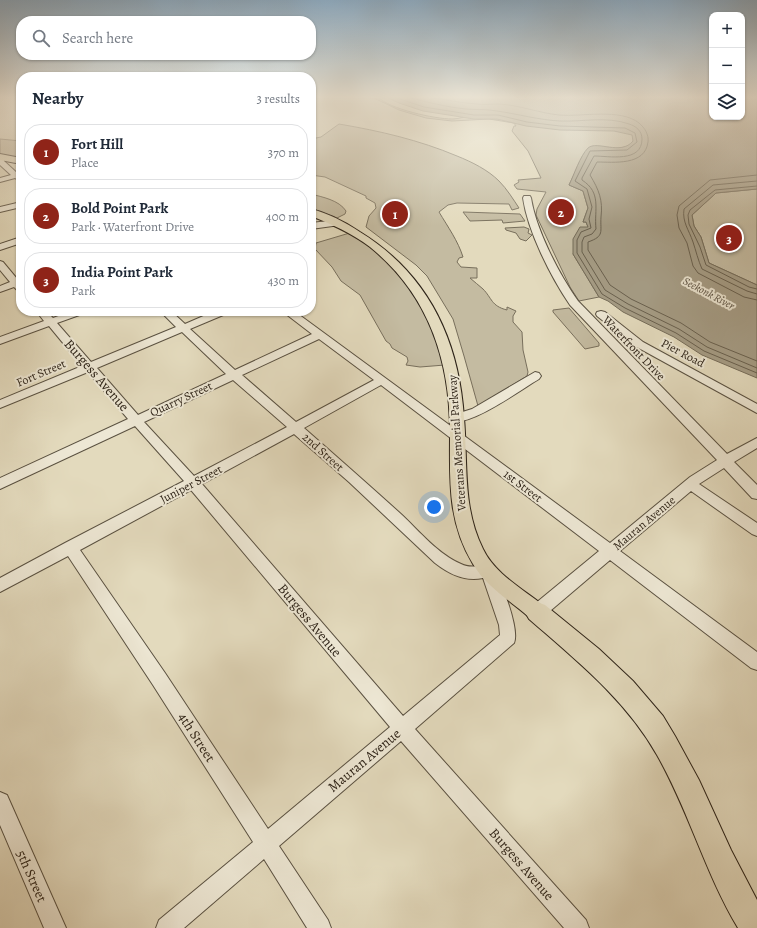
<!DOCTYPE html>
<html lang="en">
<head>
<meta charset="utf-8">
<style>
  body { margin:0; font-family:Alegreya,serif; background:#f6f6f7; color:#1f2937 }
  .controls { position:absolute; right:12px; top:12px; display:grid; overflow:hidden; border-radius:8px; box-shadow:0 1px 3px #0004 }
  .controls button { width:36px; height:36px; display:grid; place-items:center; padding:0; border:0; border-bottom:1px solid #e0e1e3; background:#fff; color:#1f2937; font:20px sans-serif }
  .you { position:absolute; left:434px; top:507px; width:14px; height:14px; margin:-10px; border:3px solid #fff; border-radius:50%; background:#1a73e8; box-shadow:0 0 0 6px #1a73e833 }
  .badge { display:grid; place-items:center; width:26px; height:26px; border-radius:50%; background:#8f2418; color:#fff; font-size:13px; font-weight:700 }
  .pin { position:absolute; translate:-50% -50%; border:2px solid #fff; box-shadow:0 1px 4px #0006 }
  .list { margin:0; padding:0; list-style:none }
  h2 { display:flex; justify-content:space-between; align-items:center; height:52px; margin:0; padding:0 16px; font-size:17px }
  h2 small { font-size:13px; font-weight:400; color:#747a83 }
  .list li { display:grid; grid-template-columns:26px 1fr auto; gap:12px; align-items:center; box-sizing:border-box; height:56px; margin:0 8px 8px; padding:0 8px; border:1px solid #e0e1e3; border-radius:16px }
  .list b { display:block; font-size:15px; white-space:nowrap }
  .list p { margin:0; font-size:13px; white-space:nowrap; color:#747a83 }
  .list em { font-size:13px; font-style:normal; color:#747a83 }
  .icon { flex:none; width:22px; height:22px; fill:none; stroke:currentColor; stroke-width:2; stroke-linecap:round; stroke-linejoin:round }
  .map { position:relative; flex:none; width:757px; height:928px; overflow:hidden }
  .search { position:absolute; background:#fff; box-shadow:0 1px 3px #0004; left:16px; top:16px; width:300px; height:44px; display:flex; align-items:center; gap:10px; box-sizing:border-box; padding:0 14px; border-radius:16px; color:#747a83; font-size:15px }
  .panel { position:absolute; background:#fff; box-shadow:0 1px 3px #0004; left:16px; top:72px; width:300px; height:244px; border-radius:16px }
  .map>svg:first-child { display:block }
</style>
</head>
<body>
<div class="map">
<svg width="757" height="928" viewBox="0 0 757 928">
  <rect width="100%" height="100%" fill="#e3dabd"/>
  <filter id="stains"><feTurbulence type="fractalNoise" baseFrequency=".005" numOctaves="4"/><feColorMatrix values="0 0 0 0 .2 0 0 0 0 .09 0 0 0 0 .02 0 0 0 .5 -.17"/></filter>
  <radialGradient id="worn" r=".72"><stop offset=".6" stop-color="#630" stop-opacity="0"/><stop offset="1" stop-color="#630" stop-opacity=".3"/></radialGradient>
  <!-- green -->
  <path fill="#c4bba1" stroke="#786f5c" d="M 372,97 L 378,97 C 389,109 435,119 452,119 C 456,119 460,118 464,117 L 622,127 L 643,143 L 583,156 L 569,185 L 583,191 L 588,208 L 583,222 L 586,222 L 588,227 L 573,254 L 599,297 L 579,301 L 570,287 L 536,215 L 537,209 L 546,192 L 517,189 L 514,185 L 519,182 L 518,180 L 541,178 L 528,151 L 512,131 L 514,126 L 516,126 L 514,123 L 489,119 L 452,121 L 426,118 L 399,110 Z
    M 339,124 C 380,131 419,140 457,156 C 472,162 488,170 499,181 C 507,189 513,199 519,208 L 512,210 L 509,204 L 457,203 L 448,205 L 439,212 C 448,227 458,241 463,257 L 459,258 L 457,262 L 461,267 L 477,268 L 477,278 L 470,278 C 474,282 479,285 483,289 C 492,298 491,306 507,310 L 507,307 L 516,311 L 513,316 L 513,322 L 522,332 L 523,350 L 528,372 L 527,376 L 478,406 L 464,356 L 453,319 L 427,276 L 416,265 L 366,227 L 369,216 L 376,208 L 375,203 L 366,198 L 366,196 L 325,177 L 311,175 L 311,139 L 321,137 Z
    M 0,139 L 21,141 L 21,161 L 0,157 Z
    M 757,189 L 757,285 L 709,263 L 701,237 L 694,226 L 692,215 L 716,193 Z
    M 311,194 C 322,197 339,200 346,211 L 345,214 L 337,218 L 311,208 Z
    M 463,212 L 520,214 L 525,221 L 503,223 L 502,220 L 470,221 Z
    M 524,227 L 529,229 L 528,233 L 532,235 L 526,241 L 520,239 L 516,233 L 506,230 L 505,228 Z
    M 353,232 L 392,263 L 430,313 L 445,365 L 420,367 L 406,365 L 408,361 L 407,357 L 392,348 L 390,344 L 386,341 L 360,295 L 341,281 L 332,267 L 315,249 L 316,243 Z
    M 569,308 L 599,343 L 599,346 L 585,349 L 553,312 L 553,310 Z"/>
  <!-- water -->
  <path fill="#a59c85" stroke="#756c59" d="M 386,97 L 712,97 L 712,117 L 742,117 L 742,97 L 757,97 L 757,189 L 716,193 L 692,215 L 694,226 L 701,237 L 709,263 L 757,285 L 757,378 L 702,355 L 674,337 L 623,312 L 608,301 L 599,297 L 573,254 L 573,239 L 580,227 L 588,227 L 586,222 L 583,222 L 588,208 L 583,191 L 569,185 C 574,175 580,156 588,148 C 597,140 621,156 633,141 L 632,135 L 614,131 L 560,130 L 526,126 L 497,119 L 474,119 L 423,111 L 399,103 Z"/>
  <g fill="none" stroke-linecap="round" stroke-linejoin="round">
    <!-- shore -->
    <path stroke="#69604e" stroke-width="1" d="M 394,97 L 424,107 L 474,115 L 498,115 L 527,122 L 560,126 L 625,128 L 635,133 L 637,142 L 627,150 L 590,151 L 575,181 L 587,189 L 592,207 L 589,219 L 591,228 L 581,232 L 577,240 L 577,253 L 602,294 L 625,308 L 676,333 L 704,351 L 757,373
      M 407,97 C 427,102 446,107 466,109 C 477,110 487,109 497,111 C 518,114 539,120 560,121 C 582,122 607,116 629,124 C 636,126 642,131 642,139 C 642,163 609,156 594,156 L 582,178 L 582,180 C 602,193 594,209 596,229 L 592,234 L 584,237 L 582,242 L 582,252 L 605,290 L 628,304 L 679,329 L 707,347 L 757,368
      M 426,97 C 443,99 460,103 477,104 C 484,105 492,104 499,104 C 519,105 539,113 559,115 C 582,117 620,108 639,123 C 645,128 649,135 648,142 C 645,166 614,162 597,162 L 590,175 C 599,190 603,200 601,217 C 600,232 605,236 588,242 L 588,250 L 610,285 L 631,299 L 681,323 L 710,342 L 757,361
      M 757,175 L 710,180 L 679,206 L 677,215 L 679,228 L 687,243 L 693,266 L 698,273 L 744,297 L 757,300
      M 757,181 L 713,185 L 684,209 C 682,222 689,230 693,242 C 696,251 698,260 702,269 L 747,291 L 757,294
      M 757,186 L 715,190 L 690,210 L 688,215 L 689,224 L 700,247 L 706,265 L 749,287 L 757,289"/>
    <defs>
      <path id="minor" d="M 0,155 L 3,155 L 4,161 L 17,173 L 21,172 L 21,182 L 15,178 L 0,182 L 0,178 L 11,175 L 0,165 Z
        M 524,196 L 530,196 L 531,198 C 536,230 559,274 578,301 L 727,454 L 757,438 L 757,448 L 734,462 L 757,485 L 757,499 L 752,498 L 724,468 L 699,484 L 757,523 L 757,536 L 752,534 L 691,491 L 620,551 L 757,652 L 757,670 L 751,668 L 610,560 L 543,617 L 537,619 L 531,617 L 529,612 L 531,607 L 599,551 L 381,385 L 304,428 C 337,457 370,486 402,515 C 420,532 438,554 461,564 C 472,570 483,563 493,567 C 501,581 520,629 514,643 L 415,729 L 586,920 L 589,928 L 564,928 L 401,741 L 279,846 L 328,920 L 331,928 L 307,928 L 264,859 L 184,928 L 156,928 L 159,920 L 253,842 L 153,685 L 68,556 L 0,592 L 0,578 L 65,543 L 184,481 L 135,426 L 0,489 L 0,478 L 128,419 L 88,372 L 0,408 L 0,400 L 82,366 L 49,326 L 0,344 L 0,337 L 44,321 L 36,311 L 46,311 L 53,318 L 72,311 L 86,311 L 85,313 L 57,323 L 91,362 L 176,327 L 160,311 L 171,311 L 185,324 L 215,311 L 229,311 L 228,313 L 190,329 L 235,370 L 312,334 L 282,311 L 294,311 L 610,543 L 690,477 L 717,460 L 570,305 C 551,277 528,232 523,198 ZM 182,332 L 226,374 L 138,415 L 97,368 ZM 319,339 L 374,380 L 296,422 L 242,375 ZM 233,380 L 287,427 L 194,476 L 144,422 ZM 294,434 L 349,482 L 435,563 C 449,574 465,582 483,578 L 499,625 L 500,635 L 403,716 L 202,484 ZM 191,490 L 390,727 L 268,829 L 165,673 L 80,550 Z
        M 21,202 L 21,207 L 0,212 L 0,207 Z
        M 337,220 L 341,223 L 340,225 L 311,229 L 311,223 Z
        M 21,237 L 21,243 L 0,250 L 0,244 Z
        M 0,261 L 3,262 L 18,280 L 21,279 L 21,292 L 18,291 L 14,287 L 0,292 L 0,286 L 10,282 L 0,270 Z
        M 601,311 L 605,312 L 643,342 L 757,404 L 757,413 L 635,346 L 597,316 L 596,314 L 597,312 Z
        M 535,372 L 539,373 L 541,376 L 539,379 C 522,389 471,426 453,421 L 451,418 L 453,415 L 472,409 Z
        M 0,792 L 7,795 L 66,928 L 44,928 L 0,825 Z"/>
      <path id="major" d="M 0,154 L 21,158 L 21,164 L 0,160 Z
        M 311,209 C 328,213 345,222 360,232 C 428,274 459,340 464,418 C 468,463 462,507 483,549 C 495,574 523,589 544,606 L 547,612 L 544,618 L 537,621 L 530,618 C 511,601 486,587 473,564 C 447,521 450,480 450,432 C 450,359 428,294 370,247 C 352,233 331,224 311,216 Z"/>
      <path id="highway" d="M 537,602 L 545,605 L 599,649 L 633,681 L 663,716 L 675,736 L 699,780 L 731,850 L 757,900 L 757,928 L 738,928 C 705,873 689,811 657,755 C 626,700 576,660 529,619 L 525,612 L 529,605 Z"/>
    </defs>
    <!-- minor casing -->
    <use href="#minor" stroke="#5a5141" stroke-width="2"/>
    <!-- major casing -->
    <use href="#major" stroke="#2d2318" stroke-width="2"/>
    <!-- highway casing -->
    <use href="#highway" stroke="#2d2318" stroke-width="2"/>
    <!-- minor -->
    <use href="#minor" fill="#ede7d4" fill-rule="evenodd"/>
    <!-- major -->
    <use href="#major" fill="#e3dabd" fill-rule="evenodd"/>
    <!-- highway -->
    <use href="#highway" fill="#e3dabd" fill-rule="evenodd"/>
  </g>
  <!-- sky -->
  <linearGradient id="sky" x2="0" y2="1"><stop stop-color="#8daac0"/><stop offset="0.43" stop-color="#f2eee1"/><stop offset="1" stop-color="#f2eee1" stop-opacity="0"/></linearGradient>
  <rect width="757" height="226" fill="url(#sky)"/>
  <g text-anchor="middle" stroke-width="4" stroke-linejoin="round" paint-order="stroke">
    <!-- far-water labels -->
    <g font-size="11" font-style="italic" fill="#574d3e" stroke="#ede7d4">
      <text transform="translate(709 293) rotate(28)" y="4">Seekonk River</text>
    </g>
    <!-- street labels -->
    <g font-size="12" fill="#2d2318" stroke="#ede7d4">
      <text transform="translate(634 348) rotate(46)" y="4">Waterfront Drive</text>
      <text transform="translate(683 353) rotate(28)" y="4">Pier Road</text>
      <text transform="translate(41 373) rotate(-23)" y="4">Fort Street</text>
      <text transform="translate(181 399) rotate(-25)" y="4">Quarry Street</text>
      <text transform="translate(457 443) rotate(-94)" y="4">Veterans Memorial Parkway</text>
      <text transform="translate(323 452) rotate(42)" y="4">2nd Street</text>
      <text transform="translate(191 484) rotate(-28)" y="4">Juniper Street</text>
      <text transform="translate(523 486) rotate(37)" y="4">1st Street</text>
      <text transform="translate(644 523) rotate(-40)" y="4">Mauran Avenue</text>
    </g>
    <!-- near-street labels -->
    <g font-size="14" fill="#2d2318" stroke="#ede7d4">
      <text transform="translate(97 375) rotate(49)" y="5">Burgess Avenue</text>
      <text transform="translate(310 620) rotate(50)" y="5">Burgess Avenue</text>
      <text transform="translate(197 737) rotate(57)" y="5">4th Street</text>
      <text transform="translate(364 760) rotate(-40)" y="5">Mauran Avenue</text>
      <text transform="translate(522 864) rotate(49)" y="5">Burgess Avenue</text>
      <text transform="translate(32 876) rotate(66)" y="5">5th Street</text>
    </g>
  </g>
  <rect width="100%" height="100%" filter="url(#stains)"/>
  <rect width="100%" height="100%" fill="url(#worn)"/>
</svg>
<div class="controls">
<button>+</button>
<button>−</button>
<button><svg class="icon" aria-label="layers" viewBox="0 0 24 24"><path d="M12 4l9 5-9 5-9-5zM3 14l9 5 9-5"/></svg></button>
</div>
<div class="you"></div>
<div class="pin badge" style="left:395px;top:214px">1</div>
<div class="pin badge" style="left:561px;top:212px">2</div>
<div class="pin badge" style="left:729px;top:238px">3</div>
<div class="search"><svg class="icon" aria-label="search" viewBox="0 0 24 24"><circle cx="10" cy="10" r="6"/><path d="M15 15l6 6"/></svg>Search here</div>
<section class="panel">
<h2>Nearby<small>3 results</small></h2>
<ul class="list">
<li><span class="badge">1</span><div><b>Fort Hill</b><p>Place</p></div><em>370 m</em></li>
<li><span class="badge">2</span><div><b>Bold Point Park</b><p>Park · Waterfront Drive</p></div><em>400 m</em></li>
<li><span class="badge">3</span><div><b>India Point Park</b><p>Park</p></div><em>430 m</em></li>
</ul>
</section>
</div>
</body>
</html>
